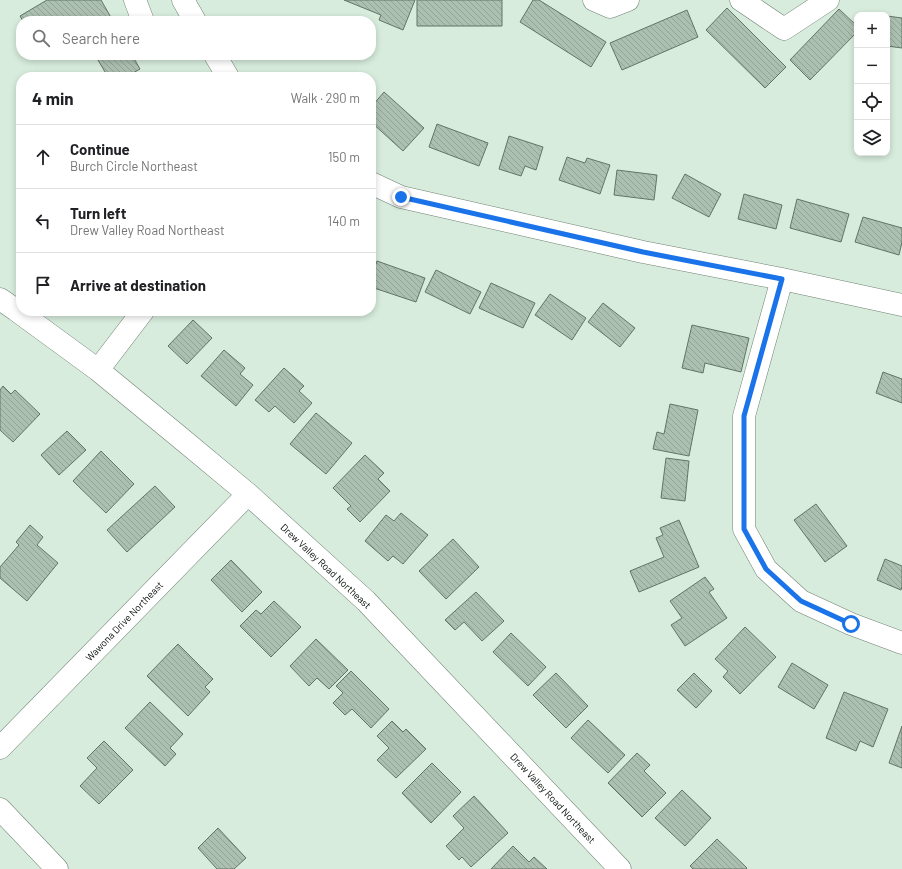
<!DOCTYPE html>
<html lang="en">
<head>
<meta charset="utf-8">
<style>
  body { margin:0; font-family:Barlow,sans-serif; background:#f2f2f2; color:#202124 }
  .controls { position:absolute; right:12px; top:12px; display:grid; overflow:hidden; border-radius:8px; box-shadow:0 2px 6px #0003 }
  .controls button { width:36px; height:36px; display:grid; place-items:center; padding:0; border:0; border-bottom:1px solid #e0e0e0; background:#fff; color:#202124; font:20px sans-serif }
  .stop { position:absolute; width:12px; height:12px; margin:-9px; border:3px solid #1a73e8; border-radius:50%; background:#fff }
  .stop.end { background:#1a73e8; border-color:#fff; box-shadow:0 1px 4px #0008 }
  .list { margin:0; padding:0; list-style:none }
  h2 { display:flex; justify-content:space-between; align-items:center; height:52px; margin:0; padding:0 16px; font-size:17px }
  h2 small { font-size:13px; font-weight:400; color:#757577 }
  .list li { display:grid; grid-template-columns:26px 1fr auto; gap:12px; align-items:center; box-sizing:border-box; height:64px; padding:0 16px; border-top:1px solid #e0e0e0 }
  .list b { display:block; font-size:15px; white-space:nowrap }
  .list p { margin:0; font-size:13px; white-space:nowrap; color:#757577 }
  .list em { font-size:13px; font-style:normal; color:#757577 }
  .icon { flex:none; width:22px; height:22px; fill:none; stroke:currentColor; stroke-width:2; stroke-linecap:round; stroke-linejoin:round }
  .map { position:relative; flex:none; width:902px; height:869px; overflow:hidden }
  .search { position:absolute; background:#fff; box-shadow:0 2px 6px #0003; left:16px; top:16px; width:360px; height:44px; display:flex; align-items:center; gap:10px; box-sizing:border-box; padding:0 14px; border-radius:16px; color:#757577; font-size:15px }
  .panel { position:absolute; background:#fff; box-shadow:0 2px 6px #0003; left:16px; top:72px; width:360px; height:244px; border-radius:16px }
  .map>svg:first-child { display:block }
</style>
</head>
<body>
<div class="map">
<svg width="902" height="869" viewBox="0 0 902 869">
  <defs>
    <pattern id="building-back-hatch" width="6" height="6" patternUnits="userSpaceOnUse"><rect width="6" height="6" fill="#acc0b1"/><path d="M-1 5l2 2M0 0l6 6M5-1l2 2" fill="none" stroke="#92a497"/></pattern>
  </defs>
  <rect width="100%" height="100%" fill="#d7ecdc"/>
  <!-- building -->
  <path fill="url(#building-back-hatch)" stroke="#627466" d="M 47,0 L 101,0 L 113,21 L 76,21 L 75,19 L 71,21 L 23,21 L 20,16 Z
    M 344,0 L 415,0 L 403,30 L 379,20 L 381,15 Z
    M 417,0 L 502,0 L 502,26 L 417,26 Z
    M 533,0 L 539,0 L 606,42 L 591,67 L 520,22 Z
    M 727,8 L 786,67 L 765,88 L 706,30 Z
    M 839,9 L 857,26 L 857,32 L 810,80 L 790,60 Z
    M 687,10 L 698,37 L 622,70 L 610,43 Z
    M 887,16 L 902,18 L 902,48 L 887,46 Z
    M 95,55 L 132,55 L 140,69 L 126,77 L 108,77 Z
    M 384,92 L 424,128 L 403,151 L 371,122 L 371,103 L 373,105 Z
    M 437,124 L 488,143 L 479,166 L 429,147 Z
    M 509,136 L 543,147 L 536,170 L 525,166 L 521,176 L 499,169 Z
    M 567,157 L 585,163 L 587,158 L 610,165 L 600,194 L 559,180 Z
    M 617,170 L 657,175 L 654,200 L 614,195 Z
    M 685,174 L 721,194 L 709,217 L 672,198 Z
    M 744,194 L 782,205 L 776,229 L 738,219 Z
    M 797,199 L 849,214 L 841,242 L 790,228 Z
    M 863,217 L 902,228 L 902,242 L 899,255 L 855,242 Z
    M 377,261 L 425,278 L 416,302 L 371,287 L 371,278 Z
    M 436,270 L 481,292 L 470,314 L 425,292 Z
    M 491,283 L 535,303 L 523,328 L 479,308 Z
    M 550,294 L 586,318 L 572,340 L 535,315 Z
    M 603,303 L 635,328 L 620,347 L 588,322 Z
    M 193,320 L 212,338 L 187,364 L 168,346 Z
    M 692,325 L 749,338 L 741,372 L 705,363 L 703,373 L 682,368 Z
    M 224,350 L 245,368 L 240,374 L 253,385 L 236,406 L 201,376 Z
    M 284,368 L 304,386 L 299,391 L 312,403 L 294,423 L 275,406 L 269,412 L 255,400 Z
    M 883,372 L 902,379 L 902,403 L 876,393 Z
    M 3,386 L 11,394 L 15,390 L 40,414 L 13,442 L 0,430 L 0,390 Z
    M 670,404 L 698,410 L 689,456 L 653,449 L 657,432 L 664,434 Z
    M 316,413 L 352,443 L 326,474 L 290,444 Z
    M 67,431 L 86,450 L 59,475 L 41,455 Z
    M 101,451 L 134,484 L 106,513 L 73,481 Z
    M 365,455 L 384,473 L 378,479 L 390,491 L 360,522 L 347,509 L 351,506 L 333,488 Z
    M 666,458 L 689,461 L 685,501 L 661,498 Z
    M 155,486 L 175,507 L 127,552 L 107,530 Z
    M 816,504 L 847,546 L 825,562 L 794,520 Z
    M 401,513 L 428,535 L 403,564 L 393,556 L 388,561 L 365,541 L 386,515 L 394,521 Z
    M 679,520 L 699,567 L 639,592 L 630,571 L 664,557 L 656,538 L 663,535 L 660,528 Z
    M 30,525 L 43,537 L 37,545 L 58,563 L 27,601 L 0,578 L 0,567 L 19,545 L 16,542 Z
    M 453,539 L 479,567 L 446,599 L 419,571 Z
    M 885,559 L 902,566 L 902,586 L 901,590 L 877,580 Z
    M 231,560 L 262,592 L 242,612 L 211,580 Z
    M 705,577 L 714,589 L 709,592 L 727,618 L 685,646 L 671,625 L 682,618 L 670,601 Z
    M 476,592 L 504,621 L 482,641 L 464,622 L 455,630 L 445,620 Z
    M 274,601 L 301,627 L 271,657 L 240,626 L 256,610 L 261,614 Z
    M 745,627 L 776,657 L 740,694 L 723,677 L 728,671 L 715,659 Z
    M 511,633 L 546,667 L 528,686 L 493,652 Z
    M 316,639 L 348,670 L 329,689 L 317,678 L 309,686 L 290,666 Z
    M 178,644 L 213,679 L 205,687 L 210,692 L 188,716 L 147,676 Z
    M 792,663 L 828,685 L 814,709 L 778,687 Z
    M 351,671 L 389,709 L 371,728 L 352,709 L 345,715 L 333,703 L 343,693 L 336,686 Z
    M 556,673 L 588,706 L 566,728 L 533,695 Z
    M 694,673 L 712,691 L 696,708 L 677,690 Z
    M 844,692 L 888,709 L 873,747 L 860,741 L 856,751 L 826,738 Z
    M 150,702 L 183,734 L 170,748 L 176,754 L 165,766 L 125,728 Z
    M 588,720 L 625,755 L 608,773 L 571,738 Z
    M 392,721 L 403,732 L 406,729 L 426,749 L 396,778 L 377,760 L 389,748 L 377,736 Z
    M 902,726 L 902,768 L 889,763 Z
    M 104,741 L 133,770 L 99,804 L 80,786 L 97,768 L 87,758 Z
    M 637,753 L 650,765 L 644,771 L 666,793 L 642,817 L 608,783 Z
    M 432,763 L 461,792 L 431,823 L 402,793 Z
    M 682,790 L 711,818 L 685,846 L 655,818 Z
    M 474,796 L 508,833 L 471,867 L 462,857 L 459,860 L 446,846 L 464,828 L 453,816 Z
    M 218,828 L 246,858 L 234,869 L 217,869 L 198,848 Z
    M 717,839 L 747,868 L 746,869 L 693,869 L 690,866 Z
    M 513,846 L 529,862 L 534,857 L 547,869 L 491,869 Z"/>
  <g fill="none" stroke-linecap="round" stroke-linejoin="round">
    <defs>
      <path id="minor" d="M 135,0 L 143,21
        M 183,0 L 195,21
        M 594,0 L 610,7 L 628,0
        M 741,0 L 784,29 L 828,0
        M 215,55 L 228,77
        M 371,183 L 401,197 L 643,252 L 782,279 L 902,305
        M 782,279 L 744,416 L 744,529 L 766,569 L 801,601 L 851,624 L 902,643
        M 0,299 L 16,310 L 98,370 L 177,435 L 248,494 L 366,601 L 620,869
        M 98,370 L 143,311
        M 0,748 L 248,494
        M 0,809 L 57,869"/>
    </defs>
    <!-- minor casing -->
    <use href="#minor" stroke="#708375" stroke-width="23"/>
    <!-- minor -->
    <use href="#minor" stroke="#fff" stroke-width="22"/>
  </g>
  <g fill="none" stroke-linecap="round" stroke-linejoin="round">
    <!-- route -->
    <path stroke="#1a73e8" stroke-width="5" d="M 401,197 L 643,252 L 782,279 L 744,416 L 744,529 L 766,569 L 801,601 L 851,624"/>
  </g>
  <g text-anchor="middle" stroke-width="4" stroke-linejoin="round" paint-order="stroke">
    <!-- street labels -->
    <g font-size="10" fill="#080f0a" stroke="#fff">
      <text transform="translate(326 566) rotate(43)" y="4">Drew Valley Road Northeast</text>
      <text transform="translate(124 621) rotate(-46)" y="4">Wawona Drive Northeast</text>
      <text transform="translate(553 798) rotate(47)" y="4">Drew Valley Road Northeast</text>
    </g>
  </g>
</svg>
<div class="controls">
<button>+</button>
<button>−</button>
<button><svg class="icon" aria-label="locate" viewBox="0 0 24 24"><circle cx="12" cy="12" r="6"/><path d="M12 2v4M12 18v4M2 12h4M18 12h4"/></svg></button>
<button><svg class="icon" aria-label="layers" viewBox="0 0 24 24"><path d="M12 4l9 5-9 5-9-5zM3 14l9 5 9-5"/></svg></button>
</div>
<div class="stop" style="left:851px;top:624px"></div>
<div class="stop end" style="left:401px;top:197px"></div>
<div class="search"><svg class="icon" aria-label="search" viewBox="0 0 24 24"><circle cx="10" cy="10" r="6"/><path d="M15 15l6 6"/></svg>Search here</div>
<section class="panel">
<h2>4 min<small>Walk · 290 m</small></h2>
<ul class="list">
<li><svg class="icon" aria-label="ahead" viewBox="0 0 24 24"><path d="M12 20V5M6 11l6-6 6 6"/></svg><div><b>Continue</b><p>Burch Circle Northeast</p></div><em>150 m</em></li>
<li><svg class="icon" aria-label="left" viewBox="0 0 24 24"><path d="M17 20v-9H6M10 6l-5 5 5 5"/></svg><div><b>Turn left</b><p>Drew Valley Road Northeast</p></div><em>140 m</em></li>
<li><svg class="icon" aria-label="arrive" viewBox="0 0 24 24"><path d="M6 21V4h12l-3 4 3 4H6"/></svg><div><b>Arrive at destination</b></div></li>
</ul>
</section>
</div>
</body>
</html>
